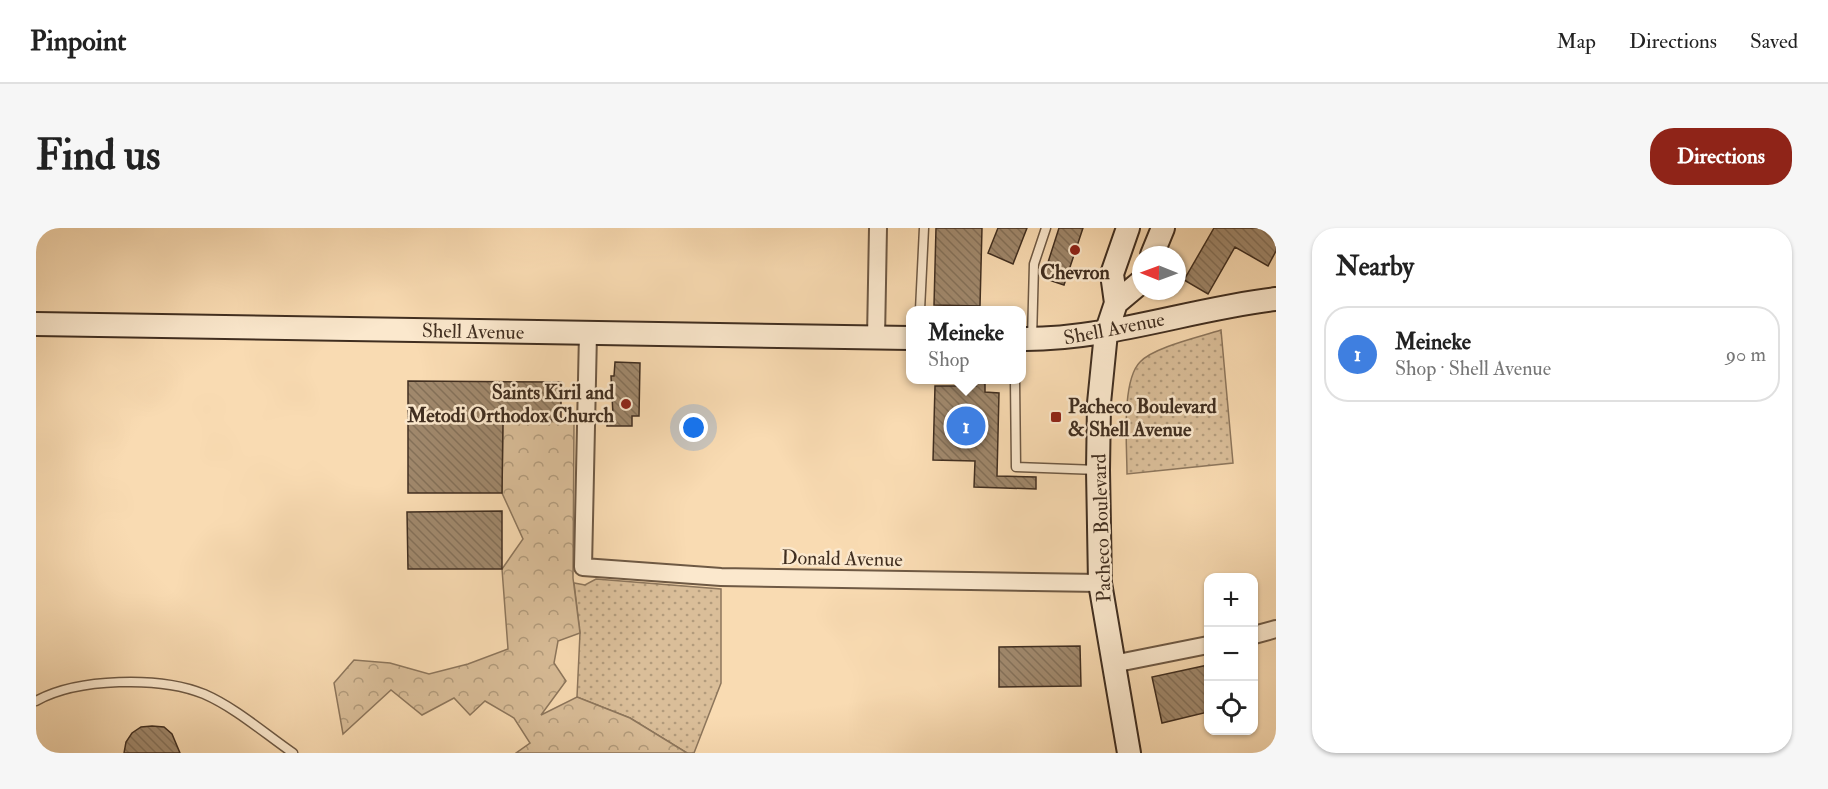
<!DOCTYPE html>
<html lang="en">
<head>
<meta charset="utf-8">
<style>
  body { margin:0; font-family:"IM FELL Double Pica",serif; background:#f6f6f6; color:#222 }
  .controls { position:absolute; right:18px; bottom:18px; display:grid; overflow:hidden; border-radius:12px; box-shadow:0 2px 4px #0004 }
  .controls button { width:54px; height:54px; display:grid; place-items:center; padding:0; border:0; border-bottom:2px solid #e0e0e0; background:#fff; color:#222; font:30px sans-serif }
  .compass { position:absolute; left:1096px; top:18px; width:54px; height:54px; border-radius:50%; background:#fff; box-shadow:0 2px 4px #0004; rotate:271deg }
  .you { position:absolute; left:658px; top:200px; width:21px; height:21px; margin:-15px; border:4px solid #fff; border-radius:50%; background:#1a73e8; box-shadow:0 0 0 9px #1a73e833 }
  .badge { display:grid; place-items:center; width:39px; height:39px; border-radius:50%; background:#8f2418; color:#fff; font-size:20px; font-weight:700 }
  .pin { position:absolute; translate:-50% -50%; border:3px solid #fff; box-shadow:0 2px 6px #0006 }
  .popup { position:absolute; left:870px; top:78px; width:120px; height:78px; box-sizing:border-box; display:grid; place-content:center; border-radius:12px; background:#fff; filter:drop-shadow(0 2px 4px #0005); font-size:20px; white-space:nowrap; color:#767676 }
  .popup b { font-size:22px; color:#222 }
  .popup::after { content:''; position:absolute; left:50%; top:100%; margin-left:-12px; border:12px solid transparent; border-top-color:#fff }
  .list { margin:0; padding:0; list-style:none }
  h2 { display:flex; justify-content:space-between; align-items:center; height:78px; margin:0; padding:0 24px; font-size:26px }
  h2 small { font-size:20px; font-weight:400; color:#767676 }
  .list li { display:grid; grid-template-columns:39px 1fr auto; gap:18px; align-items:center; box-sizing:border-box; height:96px; margin:0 12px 12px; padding:0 12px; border:2px solid #e0e0e0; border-radius:24px }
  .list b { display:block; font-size:22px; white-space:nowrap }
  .list p { margin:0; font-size:20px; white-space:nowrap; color:#767676 }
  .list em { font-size:20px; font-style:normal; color:#767676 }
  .icon { flex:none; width:33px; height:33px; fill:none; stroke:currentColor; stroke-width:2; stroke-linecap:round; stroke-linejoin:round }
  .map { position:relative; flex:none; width:1240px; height:525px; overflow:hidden; border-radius:24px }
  header { display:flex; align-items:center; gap:36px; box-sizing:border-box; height:84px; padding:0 30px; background:#fff; border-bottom:2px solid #e0e0e0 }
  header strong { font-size:28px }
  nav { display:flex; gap:33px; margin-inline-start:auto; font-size:21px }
  .intro { display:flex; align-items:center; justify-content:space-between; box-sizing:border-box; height:144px; padding:0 36px }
  h1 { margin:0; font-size:42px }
  .button { padding:15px 27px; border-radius:24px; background:#8f2418; color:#fff; font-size:21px; font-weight:700 }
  main { display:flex; gap:36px; padding:0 36px }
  aside { flex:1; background:#fff; border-radius:24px; box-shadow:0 2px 4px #0004 }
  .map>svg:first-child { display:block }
</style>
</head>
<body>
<header>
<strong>Pinpoint</strong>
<nav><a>Map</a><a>Directions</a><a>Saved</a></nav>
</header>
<div class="intro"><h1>Find us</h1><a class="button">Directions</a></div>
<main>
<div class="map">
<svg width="1240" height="525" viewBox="0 0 1240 525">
  <defs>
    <pattern id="grass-dots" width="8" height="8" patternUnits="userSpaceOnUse" patternTransform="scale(1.5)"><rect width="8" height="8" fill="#dabe99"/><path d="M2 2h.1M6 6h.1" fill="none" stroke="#b29b7c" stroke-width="1.8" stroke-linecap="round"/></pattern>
    <pattern id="forest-crowns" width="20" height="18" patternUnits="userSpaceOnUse" patternTransform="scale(1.5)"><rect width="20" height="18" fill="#dabe99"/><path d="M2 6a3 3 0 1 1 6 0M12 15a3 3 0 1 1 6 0" fill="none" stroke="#b29b7c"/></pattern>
    <pattern id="building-back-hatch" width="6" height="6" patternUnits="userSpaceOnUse" patternTransform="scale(1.5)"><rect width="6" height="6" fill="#a0886c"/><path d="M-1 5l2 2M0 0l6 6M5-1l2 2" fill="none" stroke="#847058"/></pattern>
  </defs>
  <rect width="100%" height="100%" fill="#f9dbb2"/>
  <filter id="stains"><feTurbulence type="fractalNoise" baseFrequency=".00333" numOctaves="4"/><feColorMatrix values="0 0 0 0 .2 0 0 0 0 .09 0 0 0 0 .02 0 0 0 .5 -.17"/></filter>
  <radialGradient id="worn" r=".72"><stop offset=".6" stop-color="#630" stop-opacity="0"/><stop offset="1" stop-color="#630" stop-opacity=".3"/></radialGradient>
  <!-- grass -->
  <path fill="url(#grass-dots)" stroke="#8d765c" stroke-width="1.5" d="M 1185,102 L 1197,235 L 1091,246 C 1091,219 1085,153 1104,134 C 1118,119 1164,109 1185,102 Z
    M 560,351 L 685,361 L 685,455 L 658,525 L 651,525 L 594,490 L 541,469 L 544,405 L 538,355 L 549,357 Z"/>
  <!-- forest -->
  <path fill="url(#forest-crowns)" stroke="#8d765c" stroke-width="1.5" d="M 467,192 L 538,194 L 537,350 L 544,405 L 522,413 L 518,435 L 530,453 L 505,487 L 541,469 L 594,490 L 651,525 L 480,525 L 494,515 L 478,490 L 449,473 L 434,487 L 418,470 L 386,487 L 355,462 L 307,506 L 298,455 L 318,432 L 354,435 L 393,446 L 432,436 L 472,421 L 466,341 L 487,311 L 466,265 Z"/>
  <!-- building -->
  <path fill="url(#building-back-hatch)" stroke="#402e20" stroke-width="1.5" d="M 900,0 L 946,0 L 944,78 L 898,77 Z
    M 962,0 L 991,0 L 977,36 L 952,25 Z
    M 1023,0 L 1047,0 L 1028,57 L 1007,50 Z
    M 1178,0 L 1240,0 L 1240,23 L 1232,38 L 1199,19 L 1172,66 L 1148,52 Z
    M 579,134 L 604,135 L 603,188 L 596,188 L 596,198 L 571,198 L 572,187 L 577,187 L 575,148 L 578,148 Z
    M 940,152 L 949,152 L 949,164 L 963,165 L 961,248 L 1000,249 L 1000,261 L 938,259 L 939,233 L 897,232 L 899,158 L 940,158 Z
    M 372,153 L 525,154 L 525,192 L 467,192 L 466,265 L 372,265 Z
    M 466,283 L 466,341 L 372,341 L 371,284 Z
    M 1044,418 L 1045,458 L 963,459 L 963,419 Z
    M 1172,437 L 1172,484 L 1126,495 L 1116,449 Z
    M 116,498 L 128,499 L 136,506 L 144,525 L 88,525 L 90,514 L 96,505 L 105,499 Z"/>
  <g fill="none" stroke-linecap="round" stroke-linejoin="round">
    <defs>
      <path id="lane" d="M 884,82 L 888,0
        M 996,111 L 998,36 L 1010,0
        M 979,152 L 980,239 L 1062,242
        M 0,473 C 41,450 124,448 168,466 C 200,480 228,505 257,525"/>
      <path id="street" d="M 552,105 L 547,339 L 685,349 L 1064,355
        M 840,110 L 842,0
        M 1218,407 L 1240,401
        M 1077,436 L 1172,417"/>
      <path id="secondary" d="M 1092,0 L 1076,46 L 1080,75 L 1070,105 L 1063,175 L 1062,242 L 1064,355 L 1093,525
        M 1116,27 L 1127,0
        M 1080,75 L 1105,54
        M 0,96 L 874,110
        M 986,111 C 1072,112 1154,81 1240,71"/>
    </defs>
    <!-- lane casing -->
    <use href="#lane" stroke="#6e5944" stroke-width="11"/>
    <!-- street casing -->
    <use href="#street" stroke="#6e5944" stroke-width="20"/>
    <!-- secondary casing -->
    <use href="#secondary" stroke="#402e20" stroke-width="26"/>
    <!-- lane -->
    <use href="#lane" stroke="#fbe8cd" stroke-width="8"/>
    <!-- street -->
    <use href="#street" stroke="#fbe8cd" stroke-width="16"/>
    <!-- secondary -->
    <use href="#secondary" stroke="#fbe8cd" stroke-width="22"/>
  </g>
  <!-- markers -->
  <g fill="#8f2418" stroke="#fbe8cd" stroke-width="2">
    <circle cx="1039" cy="22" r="6"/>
    <circle cx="590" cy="176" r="6"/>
    <rect x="1014" y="183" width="12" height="12" rx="3"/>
  </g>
  <g text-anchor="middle" stroke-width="5" stroke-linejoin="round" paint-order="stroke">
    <!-- poi labels -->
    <g font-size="20" font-weight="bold" fill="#402e20" stroke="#fbe8cd">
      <text x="1039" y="51">Chevron</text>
      <text x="578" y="171" text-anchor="end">Saints Kiril and<tspan x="578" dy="23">Metodi Orthodox Church</tspan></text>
      <text x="1032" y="185" text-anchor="start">Pacheco Boulevard<tspan x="1032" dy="23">&amp; Shell Avenue</tspan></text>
    </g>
    <!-- street labels -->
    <g font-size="20" fill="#402e20" stroke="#fbe8cd">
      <text transform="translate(1078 100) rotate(-11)" y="7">Shell Avenue</text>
      <text transform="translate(437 103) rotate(1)" y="7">Shell Avenue</text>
      <text transform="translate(1065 300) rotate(-92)" y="7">Pacheco Boulevard</text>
      <text transform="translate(806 330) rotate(1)" y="7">Donald Avenue</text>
    </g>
  </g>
  <rect width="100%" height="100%" filter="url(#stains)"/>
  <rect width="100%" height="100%" fill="url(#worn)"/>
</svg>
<div class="controls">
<button>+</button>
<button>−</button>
<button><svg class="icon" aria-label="locate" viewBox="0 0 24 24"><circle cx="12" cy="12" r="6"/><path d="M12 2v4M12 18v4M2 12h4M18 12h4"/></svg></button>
</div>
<svg class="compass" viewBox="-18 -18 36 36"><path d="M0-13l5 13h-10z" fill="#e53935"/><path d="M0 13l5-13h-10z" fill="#767676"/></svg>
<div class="you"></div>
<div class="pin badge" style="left:930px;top:198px;background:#3f7fe0">1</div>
<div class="popup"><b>Meineke</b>Shop</div>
</div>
<aside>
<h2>Nearby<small></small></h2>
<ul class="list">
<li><span class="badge" style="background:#3f7fe0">1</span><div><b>Meineke</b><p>Shop · Shell Avenue</p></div><em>90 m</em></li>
</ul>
</aside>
</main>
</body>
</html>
